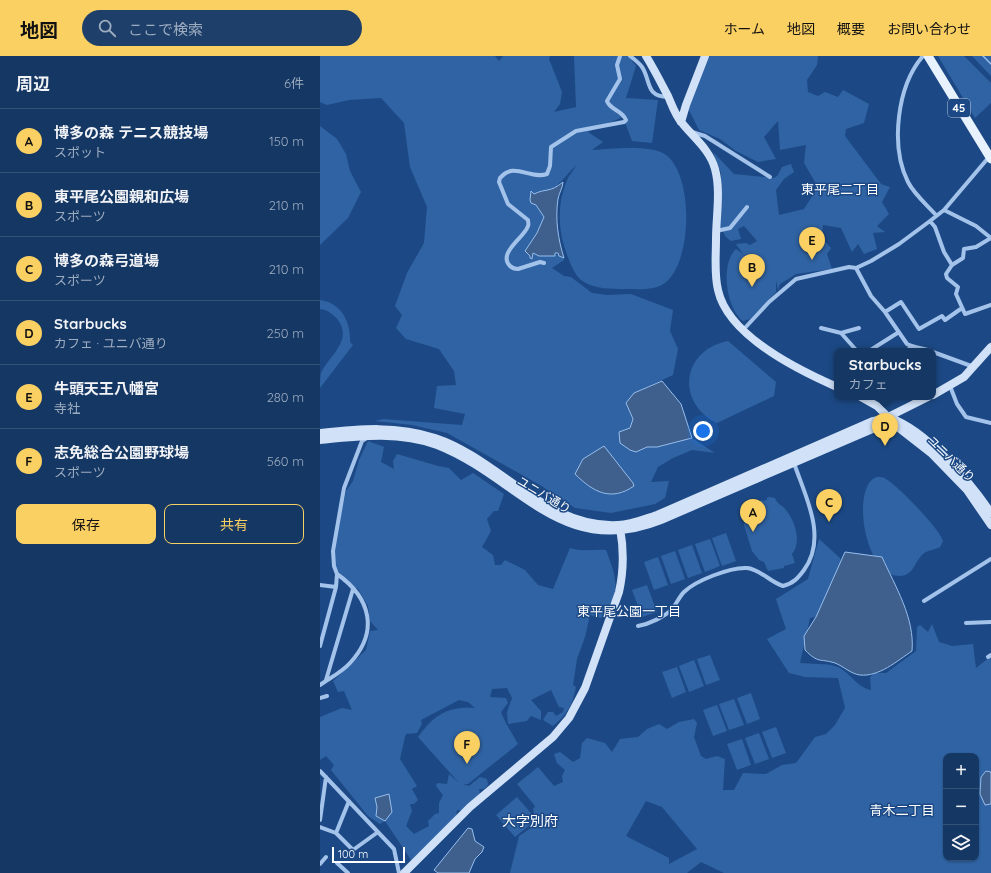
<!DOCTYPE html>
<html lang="ja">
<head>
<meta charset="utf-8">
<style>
  body { margin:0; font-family:Quicksand,"Noto Sans JP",sans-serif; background:#1e3f6a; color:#f1f3f6 }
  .controls { position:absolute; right:12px; bottom:12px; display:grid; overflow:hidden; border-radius:8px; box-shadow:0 1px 3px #0004 }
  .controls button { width:36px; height:36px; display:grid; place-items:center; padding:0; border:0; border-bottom:1px solid #345178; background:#153764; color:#f1f3f6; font:20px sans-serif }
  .scale { position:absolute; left:12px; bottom:10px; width:73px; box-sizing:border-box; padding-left:4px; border:2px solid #fff; border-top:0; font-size:11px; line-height:14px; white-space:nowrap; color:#fff; -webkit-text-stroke:3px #1c4985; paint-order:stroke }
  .you { position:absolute; left:383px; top:375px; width:14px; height:14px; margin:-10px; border:3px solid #fff; border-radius:50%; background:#1a73e8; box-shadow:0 0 0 6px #1a73e833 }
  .badge { display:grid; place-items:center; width:26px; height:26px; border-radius:50%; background:#fbd062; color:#111; font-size:13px; font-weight:700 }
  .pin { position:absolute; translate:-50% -33px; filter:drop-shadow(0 1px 2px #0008) }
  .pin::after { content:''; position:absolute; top:21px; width:14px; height:12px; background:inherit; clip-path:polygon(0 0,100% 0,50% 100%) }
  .popup { position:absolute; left:514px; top:292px; width:102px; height:52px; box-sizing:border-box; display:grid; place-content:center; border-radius:8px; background:#153764; filter:drop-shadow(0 1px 3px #0005); font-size:13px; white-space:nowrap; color:#9dacbf }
  .popup b { font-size:15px; color:#f1f3f6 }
  .popup::after { content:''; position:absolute; left:50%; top:100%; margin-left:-8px; border:8px solid transparent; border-top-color:#153764 }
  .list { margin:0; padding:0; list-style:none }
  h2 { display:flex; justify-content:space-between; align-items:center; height:52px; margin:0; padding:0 16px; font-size:17px }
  h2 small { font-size:13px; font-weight:400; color:#9dacbf }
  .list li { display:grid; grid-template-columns:26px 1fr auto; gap:12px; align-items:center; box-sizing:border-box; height:64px; padding:0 16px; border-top:1px solid #345178 }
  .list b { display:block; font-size:15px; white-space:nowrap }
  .list p { margin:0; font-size:13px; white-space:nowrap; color:#9dacbf }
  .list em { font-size:13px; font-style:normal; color:#9dacbf }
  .actions { display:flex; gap:8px; padding:12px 16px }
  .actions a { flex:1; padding:9px 0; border:1px solid #fbd062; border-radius:8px; text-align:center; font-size:14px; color:#fbd062 }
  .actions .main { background:#fbd062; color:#111 }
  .icon { flex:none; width:22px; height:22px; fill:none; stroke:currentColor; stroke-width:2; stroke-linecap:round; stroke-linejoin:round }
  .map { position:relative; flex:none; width:671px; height:817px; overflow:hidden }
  header { display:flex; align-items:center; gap:24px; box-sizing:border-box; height:56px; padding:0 20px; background:#fbd062; color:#111 }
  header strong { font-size:19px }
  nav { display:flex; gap:22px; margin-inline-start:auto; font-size:14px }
  .search { width:280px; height:36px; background:#1e3f6a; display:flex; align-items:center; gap:10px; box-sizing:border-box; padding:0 14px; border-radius:22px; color:#9dacbf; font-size:15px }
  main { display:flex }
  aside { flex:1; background:#153764 }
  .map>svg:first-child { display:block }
</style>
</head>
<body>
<header>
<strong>地図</strong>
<div class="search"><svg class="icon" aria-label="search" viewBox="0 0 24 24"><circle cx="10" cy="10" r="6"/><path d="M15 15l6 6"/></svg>ここで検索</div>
<nav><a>ホーム</a><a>地図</a><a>概要</a><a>お問い合わせ</a></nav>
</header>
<main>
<aside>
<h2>周辺<small>6件</small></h2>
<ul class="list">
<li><span class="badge">A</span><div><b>博多の森 テニス競技場</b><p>スポット</p></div><em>150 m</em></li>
<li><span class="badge">B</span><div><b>東平尾公園親和広場</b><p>スポーツ</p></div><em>210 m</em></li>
<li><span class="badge">C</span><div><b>博多の森弓道場</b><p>スポーツ</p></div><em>210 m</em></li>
<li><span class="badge">D</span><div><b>Starbucks</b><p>カフェ · ユニバ通り</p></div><em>250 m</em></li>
<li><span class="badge">E</span><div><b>牛頭天王八幡宮</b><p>寺社</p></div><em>280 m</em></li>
<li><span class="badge">F</span><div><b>志免総合公園野球場</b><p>スポーツ</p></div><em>560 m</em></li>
</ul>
<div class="actions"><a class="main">保存</a><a>共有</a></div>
</aside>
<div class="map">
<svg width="671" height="817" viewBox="0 0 671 817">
  <rect width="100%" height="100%" fill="#1c4985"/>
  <!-- green -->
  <path fill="#3063a3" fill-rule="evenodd" d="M 0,0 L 175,0 L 179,5 L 183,0 L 230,0 L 229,3 L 242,36 L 240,48 L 234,56 L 256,51 L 254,0 L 308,0 L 316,10 L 306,42 L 338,44 L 332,87 L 312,85 L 303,61 L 268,76 L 283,86 L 272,94 C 291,93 331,88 346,99 C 374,120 372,205 346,226 C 336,235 318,233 305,233 C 291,233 273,233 261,224 C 255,219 252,211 249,204 C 238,177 236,151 247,124 C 249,119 254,114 256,109 L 237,130 L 224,157 L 221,199 L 243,199 L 244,204 L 232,212 L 244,220 L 251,221 L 272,237 L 287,239 L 311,238 L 353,254 L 350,275 L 358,293 L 353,319 L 314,337 L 313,363 L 310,372 L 316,396 L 327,391 L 337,391 L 372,382 L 395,397 L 372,394 L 353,402 L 338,411 L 331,426 L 349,425 L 345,442 L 335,448 L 291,457 L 255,452 L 220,429 L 127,377 L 92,369 L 55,365 L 63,363 L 142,369 L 145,358 L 114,352 L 117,330 L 136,329 L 134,315 L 119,293 L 86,283 L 76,272 L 82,259 L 75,250 L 87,217 L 104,187 L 107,151 L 90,111 L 84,67 L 61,42 L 29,44 L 7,49 L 0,46 Z
    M 385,0 L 498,0 L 497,9 L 487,24 L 488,36 L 498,40 L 505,36 L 518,41 L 523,34 L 549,48 L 544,67 L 526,73 L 525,80 L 561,128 L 570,131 L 562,146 L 569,158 L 557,170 L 565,176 L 553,177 L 557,193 L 544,198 L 538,188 L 532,196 L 521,172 L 503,169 L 502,182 L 511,192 L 507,198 L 512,213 L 476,218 L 460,228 L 458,234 L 456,224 L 456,236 L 430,263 L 423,265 C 406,252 400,208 416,193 L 423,198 L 416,188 L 426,187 L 430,189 L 437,185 L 424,170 L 418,173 L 421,183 L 411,185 L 406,181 L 399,169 L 401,117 L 393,96 L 414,118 L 454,122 L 458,119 L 462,111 L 471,108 L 474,116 L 464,123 L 456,134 L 459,159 L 484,153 L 498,131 L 484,107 L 486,89 L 460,94 L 458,65 L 444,81 L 456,103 L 438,106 L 416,95 L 400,83 L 379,74 L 368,52 Z
    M 618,0 L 644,0 L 671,27 L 671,47 L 655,62 Z
    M 652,0 L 671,0 L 671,20 Z
    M 0,70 L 17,83 L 26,98 L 30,115 L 41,136 L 28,162 L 0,189 Z
    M 0,244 C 22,247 31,267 30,286 L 33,289 L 0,332 C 0,328 0,321 1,317 C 9,300 33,285 18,264 C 13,258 8,254 0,253 Z
    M 408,285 L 456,326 L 454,340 L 397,367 C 355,346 362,294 408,285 Z
    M 48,385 L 64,391 L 61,406 L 74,413 L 73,405 L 77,398 L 118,410 L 129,412 L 141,424 L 153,417 L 184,438 L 178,455 L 174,455 L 167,463 L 171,475 L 162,491 L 173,499 L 175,509 L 181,509 L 185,504 L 205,514 L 218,529 L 233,533 L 250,492 C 261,496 273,493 286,494 C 297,523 302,537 281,562 L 270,559 L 265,581 L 257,603 L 253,629 L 256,631 C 253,648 247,659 233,670 L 223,664 L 228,656 L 233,656 L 236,660 L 243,656 L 244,652 L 239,651 L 231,634 L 211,644 L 221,655 L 221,664 L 211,660 L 207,665 L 188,668 L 187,656 L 192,642 L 187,632 L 172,633 L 170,641 L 186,642 L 188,647 L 181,656 C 185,667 192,677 198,688 L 148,728 L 143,728 L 149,730 L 160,721 L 167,723 L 168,729 L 164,733 L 159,733 L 160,738 L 144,755 L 137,754 L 136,762 L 91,804 L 65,765 L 60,768 L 48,760 L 11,714 L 14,709 L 6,700 L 0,704 L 0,661 L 22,652 L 32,654 L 24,635 L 18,636 L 13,625 L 46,594 L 50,575 L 58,574 L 50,565 L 48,550 L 38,533 L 23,526 L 15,508 L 15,486 L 26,435 L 33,425 L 39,404 ZM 139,644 L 148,646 L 155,652 C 127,650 114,659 98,681 L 139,727 L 129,718 L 127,728 L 117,727 L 116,730 L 123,739 L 119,747 L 119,757 L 115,758 L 108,765 L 109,770 L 94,778 L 86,770 L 92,755 L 90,748 L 94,748 L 98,744 L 92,733 L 97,730 L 80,703 L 85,681 L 86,678 L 97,677 L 102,668 L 101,664 Z
    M 557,421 C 560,421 564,421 566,423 C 577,429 620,473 623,485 L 620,491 C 615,494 607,494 603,498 C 594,506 594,520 579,520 C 543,519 531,428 557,421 Z
    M 449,441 L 455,442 C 457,448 462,449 466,454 C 475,465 482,486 472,498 L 475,507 L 464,510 L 464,512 L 448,515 L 444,506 L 439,504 L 432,495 L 424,469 L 426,454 L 430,448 L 442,444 L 443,445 L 447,444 L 447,442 Z
    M 406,477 L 416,505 L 402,510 L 392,482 Z
    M 390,483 L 400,510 L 385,516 L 375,488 Z
    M 499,483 L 520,502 L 529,531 L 516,557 L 490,562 L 480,607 C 491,608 508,607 518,611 C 532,618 535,630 551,634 L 550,621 L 555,617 L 566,617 L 596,595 L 597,571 L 600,569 L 608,576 L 612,568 L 619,586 L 632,590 L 653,588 L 656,612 L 671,600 L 671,716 L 666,715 L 665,749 L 671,748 L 671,817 L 404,817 L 381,806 L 367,817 L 190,817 L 199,780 L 214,770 L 216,766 L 216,764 L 195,781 L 176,759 L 197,741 L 215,762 L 213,753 L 215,750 L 197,728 L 218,711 L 234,730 L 243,726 L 242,720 L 245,714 L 237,707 L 234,698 L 240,696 L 253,706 L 260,702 L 262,687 L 267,682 L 285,687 L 292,696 L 300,683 L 318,681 L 327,673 L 339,668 L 347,673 L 359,666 L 374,663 L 377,667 L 374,681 L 381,700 L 386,703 L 397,700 L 405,703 L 403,734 L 414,734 L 423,717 L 446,718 L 462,709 L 476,707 L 495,681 L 506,678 L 515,669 L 525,652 L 518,622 L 485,621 L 469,617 L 447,583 L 466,573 L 456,543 L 488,523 ZM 626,700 L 656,700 L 656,802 L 626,802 ZM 326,745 L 342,751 L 377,793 L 349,808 L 349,802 L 306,780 Z
    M 372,489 L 382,517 L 368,522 L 358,494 Z
    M 355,495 L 365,523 L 351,528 L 341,500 Z
    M 338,501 L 348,529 L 334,534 L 324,506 Z
    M 327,529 L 337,556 L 322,561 L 312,534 Z
    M 390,599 L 400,624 L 386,629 L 377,603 Z
    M 374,604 L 384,630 L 369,636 L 359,610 Z
    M 357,611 L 366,636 L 352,642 L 342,616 Z
    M 431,637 L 440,663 L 427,668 L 417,642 Z
    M 414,643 L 424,669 L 409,674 L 399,648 Z
    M 397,649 L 407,675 L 393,680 L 383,654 Z
    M 456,671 L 466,697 L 452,702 L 442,676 Z
    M 439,677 L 449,703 L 435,708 L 425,682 Z
    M 422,683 L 431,709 L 417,714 L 407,688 Z"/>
  <!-- water -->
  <path fill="#3f608c" stroke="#97beed" d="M 243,126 C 243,131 239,137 238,143 C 235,163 238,183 244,202 L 239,200 L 238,197 L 235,197 L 235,200 L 219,200 L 213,197 L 212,203 L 210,202 L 210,200 L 205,195 L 217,177 L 224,161 L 216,149 L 211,147 L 210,144 L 211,135 L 214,138 C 226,132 230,137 243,126 Z
    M 342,325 L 361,348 L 372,382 L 337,391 L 327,391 L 316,396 L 310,394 L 300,387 L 299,376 L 310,372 L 313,363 L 306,347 L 314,337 Z
    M 284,390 L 313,427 L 314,430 C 291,446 273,436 255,418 L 263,403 Z
    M 525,496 L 562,501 C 575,530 595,562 592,595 C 577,605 559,621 540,619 C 531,618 523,610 515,607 C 499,602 499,608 485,594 L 484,580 L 496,561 Z
    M 666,715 L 671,716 L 671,748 L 665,749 L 660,738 L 661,721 Z
    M 69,738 L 72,756 L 65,765 L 56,760 L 57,751 L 55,742 Z
    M 148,772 L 152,773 L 155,785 L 164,791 L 162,796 L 155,803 L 149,817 L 118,817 L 114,814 Z"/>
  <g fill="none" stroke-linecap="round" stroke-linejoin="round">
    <!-- stream -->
    <path stroke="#97beed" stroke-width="1.5" d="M 663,0 L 671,8"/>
    <!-- street -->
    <path stroke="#a4c3eb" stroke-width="4" d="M 310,0 C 314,3 319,7 322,11 C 331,24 325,41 348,41
      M 603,0 C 577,30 570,90 588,126 C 594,138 607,149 616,159
      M 372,76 L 385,80 L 450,121
      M 624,154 L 656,170 L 671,182
      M 610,165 L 615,171 L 624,196 L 632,209 L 626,218 L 627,222 L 638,231 L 636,238 L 645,258 L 671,249
      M 396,175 L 410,172 L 427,151
      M 224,207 L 220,206 L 198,213 C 194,213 192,212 190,210 C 177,197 205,181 208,170 C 209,168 208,166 208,164 L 188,148 L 179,126 L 180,122 C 194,105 210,124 227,118 L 230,110 L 231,91 L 256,75 L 304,66 L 306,64 C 302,54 290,54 287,45 L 300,23 L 297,9 L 300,0
      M 632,209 L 643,202 L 644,193 L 656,191 L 671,182
      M 536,212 L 551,240 L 565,256 L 587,288 C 594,292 603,292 611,295
      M 565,256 L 581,246 L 599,273 L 622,260 L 625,264 L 642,252
      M 501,272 L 521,277 L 537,295
      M 423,274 L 449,246 L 476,223 L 529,211 L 536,212 L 551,205 L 579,188 L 610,165 L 624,154 L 669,101
      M 521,277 L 539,272
      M 549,295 L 579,276
      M 586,295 L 592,291
      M 613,296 L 654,311
      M 630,330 L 637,348 L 646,361 L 671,367
      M 0,529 L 16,531
      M 604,545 L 671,503
      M 646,567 L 671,566
      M 318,570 C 329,568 345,561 353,552 C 357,547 359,541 364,536 C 375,525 410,511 427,512 C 440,513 450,526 463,530 C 474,527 478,522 484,514 C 508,481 485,440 474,407
      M 0,590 L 16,531 L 17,518 L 14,510 L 13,495 L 24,432 L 42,385 L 48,381
      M 668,601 L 671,599
      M 6,624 L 33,533
      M 0,629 C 10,622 22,616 30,607 C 59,576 51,542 17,518
      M 0,642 L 7,640
      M 0,715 L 74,793 L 79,817
      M 0,764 L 6,721
      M 0,771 L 16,777 L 33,794 L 58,776
      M 16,777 L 29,745
      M 17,807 L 28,817
      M 0,808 L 6,801"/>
    <!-- secondary -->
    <path stroke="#d0e1f8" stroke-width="8" d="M 326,0 C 334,13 341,27 348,40 C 352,49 355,59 362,67 C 374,82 390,94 395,113 C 401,135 396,161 396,183 C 396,200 394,218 398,234 C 408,280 478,314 517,331
      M 361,66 L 366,49 L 385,0
      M 613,339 L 644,321 L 671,291
      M 541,341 L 557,350 L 579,372 L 611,397 L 647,434 L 671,469
      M 570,362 C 606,374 650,426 671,457
      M 0,377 C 39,373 77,369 115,382 C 179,403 226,473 298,469 C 312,469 324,463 337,459 L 553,365 L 568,361 L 608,341
      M 0,384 C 39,380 79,375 117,389 C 199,421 241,504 341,464 L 557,371 L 565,363
      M 84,817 L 150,751 L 233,681 L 249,662 L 265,632 L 299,536 C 304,514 304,494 300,472"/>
    <!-- primary -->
    <path stroke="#e8f1fe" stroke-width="9" d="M 608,0 L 671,103"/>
  </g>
  <g text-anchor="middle" stroke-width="3" stroke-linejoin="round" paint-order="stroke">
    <!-- shield labels -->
    <rect fill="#1c4985" stroke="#bbc8da" stroke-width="1" x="628" y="43" width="22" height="18" rx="3"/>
    <g font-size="11" font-weight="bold" fill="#fff">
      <text x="639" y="56">45</text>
    </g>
    <!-- street labels -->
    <g font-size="12" fill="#fff" stroke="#1c4985">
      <text transform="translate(631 403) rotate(44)" y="4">ユニバ通り</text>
      <text transform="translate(224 439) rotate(31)" y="4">ユニバ通り</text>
    </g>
    <!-- neighbourhood labels -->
    <g font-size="13" fill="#fff" stroke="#1c4985">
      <text x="520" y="138">東平尾二丁目</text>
      <text x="309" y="560">東平尾公園一丁目</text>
      <text x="582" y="759">青木二丁目</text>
    </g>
    <!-- quarter labels -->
    <g font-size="14" fill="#fff" stroke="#1c4985">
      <text x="210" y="770">大字別府</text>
    </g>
  </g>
</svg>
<div class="controls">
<button>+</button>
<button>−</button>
<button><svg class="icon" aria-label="layers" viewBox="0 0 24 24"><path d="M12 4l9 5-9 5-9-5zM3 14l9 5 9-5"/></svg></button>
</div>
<div class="scale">100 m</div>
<div class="you"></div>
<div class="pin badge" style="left:433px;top:476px">A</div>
<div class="pin badge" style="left:432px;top:231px">B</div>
<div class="pin badge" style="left:509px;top:466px">C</div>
<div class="pin badge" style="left:565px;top:390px">D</div>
<div class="popup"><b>Starbucks</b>カフェ</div>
<div class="pin badge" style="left:492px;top:204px">E</div>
<div class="pin badge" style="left:147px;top:708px">F</div>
</div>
</main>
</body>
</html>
